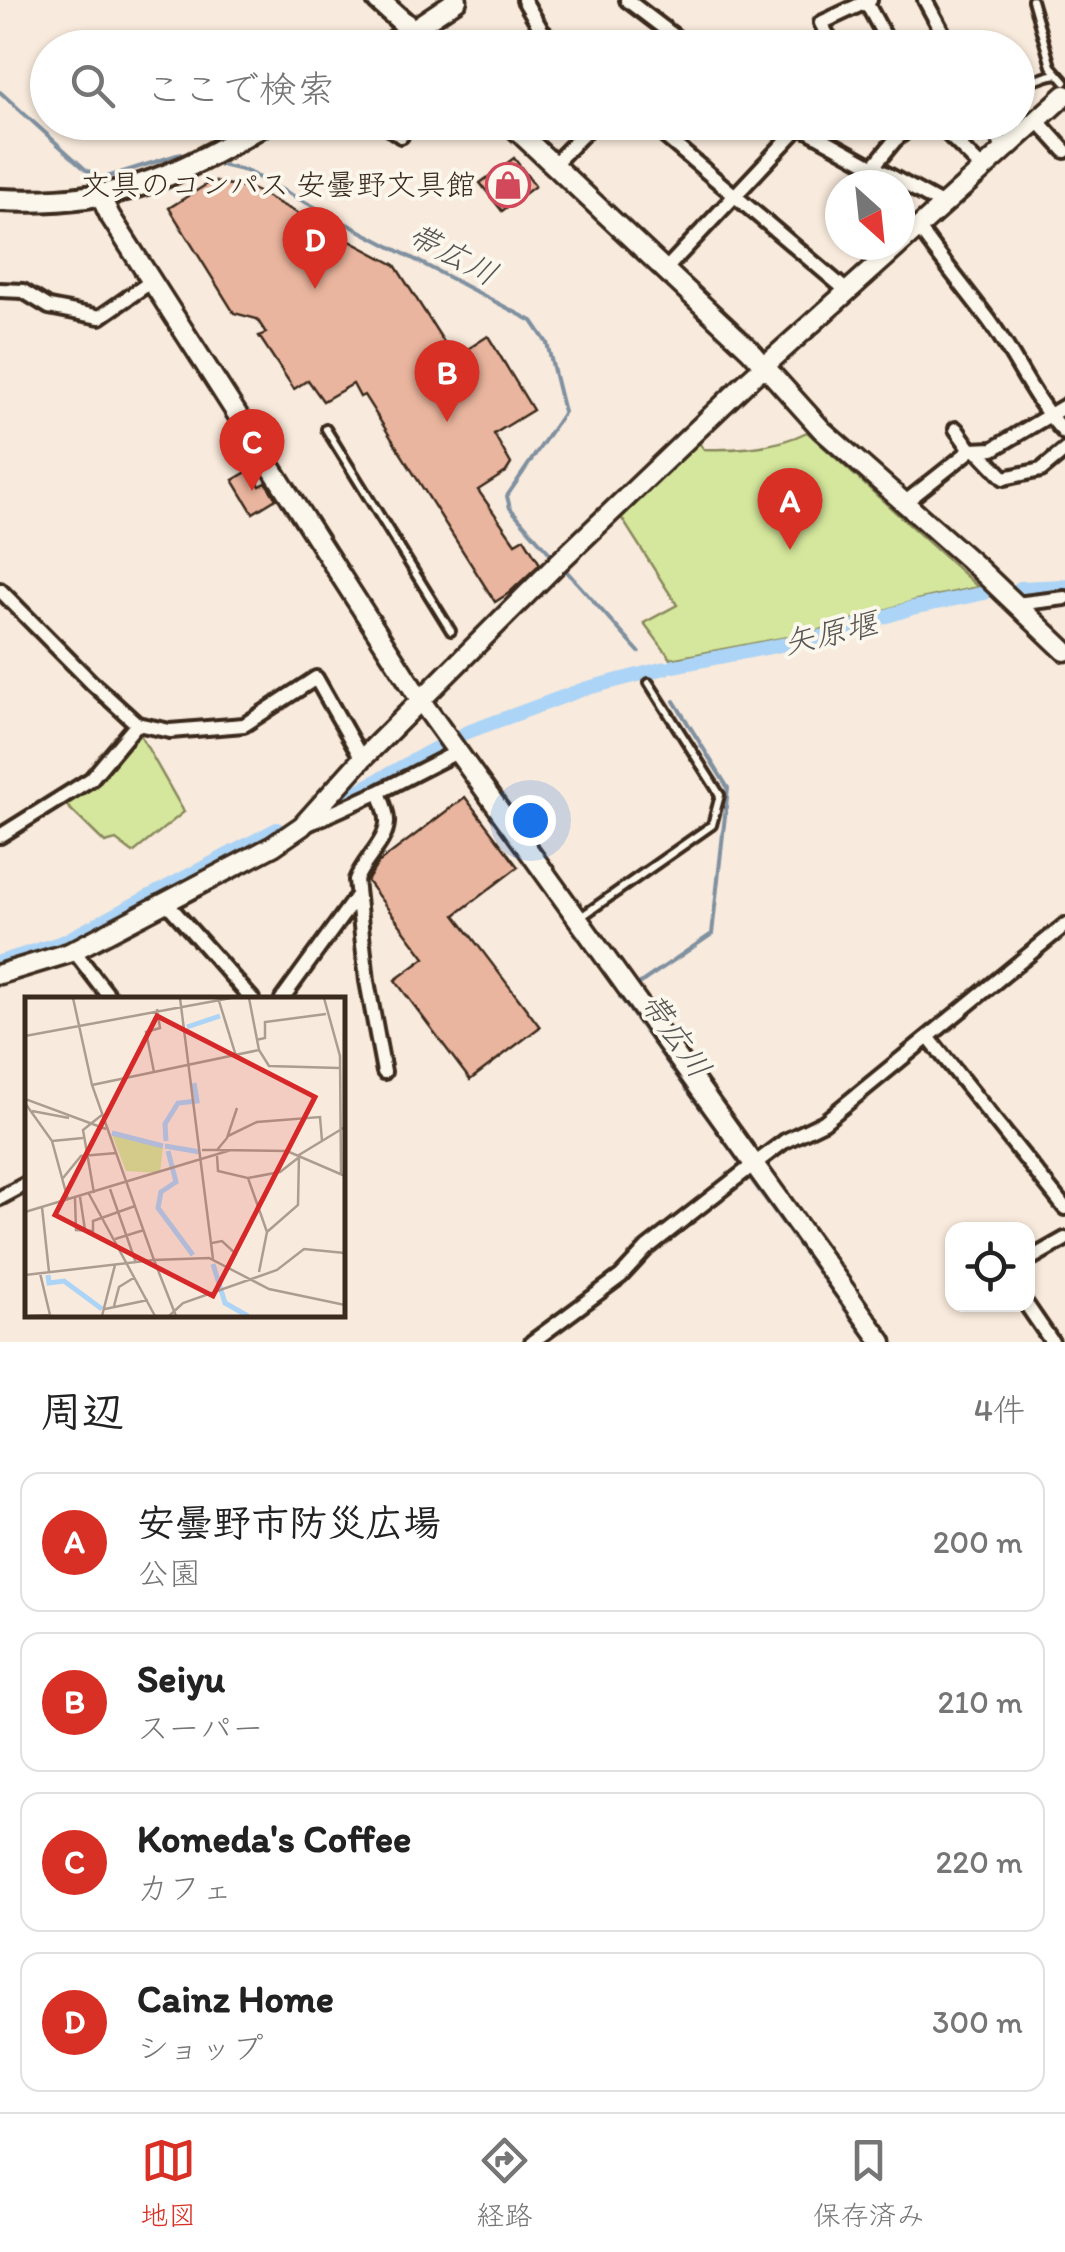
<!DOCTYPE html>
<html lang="ja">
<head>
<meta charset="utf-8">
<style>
  body { margin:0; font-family:Itim,"Klee One",sans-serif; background:#f6f6f6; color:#222 }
  .controls { position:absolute; right:30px; bottom:30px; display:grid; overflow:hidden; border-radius:20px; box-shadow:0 2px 8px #0004 }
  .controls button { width:90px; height:90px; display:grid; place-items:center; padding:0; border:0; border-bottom:2px solid #e0e0e0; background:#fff; color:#222; font:50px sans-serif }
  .compass { position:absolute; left:825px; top:170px; width:90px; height:90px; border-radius:50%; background:#fff; box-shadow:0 2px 8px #0004; rotate:153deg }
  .you { position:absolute; left:530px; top:820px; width:35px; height:35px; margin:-25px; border:8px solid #fff; border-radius:50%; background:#1a73e8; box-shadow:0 0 0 15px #1a73e833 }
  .badge { display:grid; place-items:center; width:65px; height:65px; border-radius:50%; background:#d93025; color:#fff; font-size:32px; font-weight:700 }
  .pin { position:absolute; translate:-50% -82px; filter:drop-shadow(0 2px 5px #0008) }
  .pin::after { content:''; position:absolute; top:52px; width:35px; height:30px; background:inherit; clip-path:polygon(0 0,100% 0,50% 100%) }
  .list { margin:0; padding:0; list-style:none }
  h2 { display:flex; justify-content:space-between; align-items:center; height:130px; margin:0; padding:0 40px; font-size:42px }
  h2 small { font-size:32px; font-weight:400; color:#767676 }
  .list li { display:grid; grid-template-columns:65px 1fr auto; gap:30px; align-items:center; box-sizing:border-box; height:140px; margin:0 20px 20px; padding:0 20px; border:2px solid #e0e0e0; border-radius:20px }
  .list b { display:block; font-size:38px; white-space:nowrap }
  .list p { margin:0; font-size:32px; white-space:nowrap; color:#767676 }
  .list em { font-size:32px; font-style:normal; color:#767676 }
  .icon { flex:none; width:55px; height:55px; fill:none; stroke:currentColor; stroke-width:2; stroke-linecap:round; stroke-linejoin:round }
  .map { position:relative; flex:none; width:1065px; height:1342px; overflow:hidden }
  .search { position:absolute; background:#fff; box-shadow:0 2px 8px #0004; left:30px; right:30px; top:30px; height:110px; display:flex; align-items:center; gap:25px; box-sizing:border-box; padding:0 35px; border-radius:55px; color:#767676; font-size:38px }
  .sheet { height:770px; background:#fff }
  nav { display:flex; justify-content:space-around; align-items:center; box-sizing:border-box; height:140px; border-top:2px solid #e0e0e0; background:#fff; font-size:28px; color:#767676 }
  nav a { display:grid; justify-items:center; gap:5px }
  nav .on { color:#d93025 }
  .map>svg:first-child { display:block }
</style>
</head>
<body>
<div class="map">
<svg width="1065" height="1342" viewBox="0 0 1065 1342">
  <rect width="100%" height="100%" fill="#f8eadc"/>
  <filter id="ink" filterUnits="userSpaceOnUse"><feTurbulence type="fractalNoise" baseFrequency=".01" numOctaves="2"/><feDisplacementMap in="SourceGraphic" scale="20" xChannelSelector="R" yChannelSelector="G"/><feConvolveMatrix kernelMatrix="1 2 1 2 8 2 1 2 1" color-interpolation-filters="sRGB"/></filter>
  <g filter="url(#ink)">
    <!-- green -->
    <path fill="#d4e79c" stroke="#88885d" stroke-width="2.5" d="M 807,432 L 978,587 L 917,600 L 814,632 L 671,659 L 644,623 L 677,605 L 619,514 L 696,439 L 704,449 C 738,450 776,448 807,432 Z
      M 138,731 L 184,812 L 133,853 L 116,840 L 105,843 L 63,802 Z"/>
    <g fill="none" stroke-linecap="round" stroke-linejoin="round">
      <!-- stream -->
      <path stroke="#7f90a0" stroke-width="4" d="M 0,92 L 86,170 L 104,178 L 180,154 L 190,157
        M 213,163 L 246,171 L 532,321 L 547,343 L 564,412 L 507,496 L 510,508 L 554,558
        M 561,565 L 639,652
        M 633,988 L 712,934 L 728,788 L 674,701
        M 625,993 L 620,997 L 626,1005 L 743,1167
        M 748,1175 L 869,1342"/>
      <!-- canal -->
      <path stroke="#acd4f6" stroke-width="14" d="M 1020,588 L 1065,586
        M 674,666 L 821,637 L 912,608 L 985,593
        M 465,733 L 584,689 L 665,668
        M 342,800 L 436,748
        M 0,962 L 63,942 L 277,829"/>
    </g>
    <!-- building -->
    <path fill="#eab59e" stroke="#3b2a1e" stroke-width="2.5" d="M 514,158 L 535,186 L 502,211 L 480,183 Z
      M 212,181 L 254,190 L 395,265 L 454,358 L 488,336 L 533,410 L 494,434 L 511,464 L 506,472 L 478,490 L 515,543 L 524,538 L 540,564 L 509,593 L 495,602 L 364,395 L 360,397 L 353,384 L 323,401 L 308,380 L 294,389 L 259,336 L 266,333 L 257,319 L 234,313 L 169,208 Z
      M 250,470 L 260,486 L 266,483 L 276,499 L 253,513 L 233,480 Z
      M 465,797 L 518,867 L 455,915 L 540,1027 L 470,1080 L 395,980 L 425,958 L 367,881 L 378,863 Z"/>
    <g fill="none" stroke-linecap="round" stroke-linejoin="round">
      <defs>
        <path id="lane" d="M 1032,0 L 1051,66 L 1065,82
          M 1018,83 C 1032,85 1043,75 1058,74
          M 326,429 L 451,631
          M 578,919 L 712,825 L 720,795 L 649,683"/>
        <path id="street" d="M 524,0 L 542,31 L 562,48
          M 627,0 L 690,48
          M 925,0 L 951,48
          M 866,2 L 891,48
          M 834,48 L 821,23 L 870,0
          M 1037,120 L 1065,151
          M 381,122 L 401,136
          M 648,122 L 847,291
          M 936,122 L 983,169
          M 990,122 L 1004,150
          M 796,124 L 943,205
          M 553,165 L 595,122
          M 873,167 L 895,140 L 917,122
          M 918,227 C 940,258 963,286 985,315 C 1015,353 1031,398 1065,433
          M 665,270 L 804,122
          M 0,290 L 23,291 L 49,307 L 100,317 L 152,281
          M 956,429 L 971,450
          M 977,450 L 1004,478 L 1041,470 L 1065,450
          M 903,504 L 971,450 L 993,449 L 1065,406
          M 0,590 L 92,683 L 137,724 L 170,731 L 244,725 L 316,678 L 362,759
          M 1016,604 L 1065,598
          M 308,824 L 379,792
          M 0,836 L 91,779 L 137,724
          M 165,901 L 252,999
          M 74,951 L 111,999
          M 282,999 L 356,897
          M 928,1037 L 1065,1208
          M 384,1072 L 367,981 L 356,880 C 363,861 386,842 387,823 C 388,813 382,801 379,792 L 457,752
          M 0,1198 L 28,1183
          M 1028,1260 L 1065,1239
          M 1026,1304 L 1052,1342
          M 532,1342 L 621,1276 L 647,1248 L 753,1165 L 785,1141 L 824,1122 L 1065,925"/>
        <path id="secondary" d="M 430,48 L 412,30 L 457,0
          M 508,122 L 750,350 L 822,430 L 976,566 L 1065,651
          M 101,197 L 110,216 L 421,701 L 882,1342
          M 900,244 L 1065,95
          M 0,974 L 69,953 L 273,846 L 302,826 L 362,759 L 559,562 L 750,379 L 899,245"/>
        <path id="primary" d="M 378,0 L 412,30 L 385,48
          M 0,200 C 112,206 173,180 267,122"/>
      </defs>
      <!-- lane casing -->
      <use href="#lane" stroke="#3b2a1e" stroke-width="14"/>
      <!-- street casing -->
      <use href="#street" stroke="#3b2a1e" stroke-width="20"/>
      <!-- secondary casing -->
      <use href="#secondary" stroke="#3b2a1e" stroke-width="25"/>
      <!-- primary casing -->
      <use href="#primary" stroke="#3b2a1e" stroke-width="28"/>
      <!-- lane -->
      <use href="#lane" stroke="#fbf7ec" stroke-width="6"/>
      <!-- street -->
      <use href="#street" stroke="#fbf7ec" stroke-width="12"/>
      <!-- secondary -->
      <use href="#secondary" stroke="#fbf7ec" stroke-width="18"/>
      <!-- primary -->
      <use href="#primary" stroke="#fbf7ec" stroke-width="20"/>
    </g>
  </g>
  <!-- icons -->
  <defs>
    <symbol id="shop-ring" viewBox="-11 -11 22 22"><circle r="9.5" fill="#fbf7ec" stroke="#d1495b" stroke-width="1.5"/><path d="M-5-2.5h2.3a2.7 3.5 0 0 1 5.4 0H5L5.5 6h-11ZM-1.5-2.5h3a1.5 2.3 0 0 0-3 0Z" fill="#d1495b"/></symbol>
  </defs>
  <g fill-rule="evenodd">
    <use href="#shop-ring" x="483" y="160" width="50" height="50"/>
  </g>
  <g text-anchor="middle" stroke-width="8" stroke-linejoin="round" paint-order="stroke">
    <!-- poi labels -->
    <g font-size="30" fill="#3b2a1e" stroke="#fbf7ec" text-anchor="end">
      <text x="476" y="195">文具のコンパス 安曇野文具館</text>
    </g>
    <!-- water labels -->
    <g font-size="32" font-style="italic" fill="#575454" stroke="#fbf7ec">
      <text transform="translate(453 254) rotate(28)" y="11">帯広川</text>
      <text transform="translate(830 633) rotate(-13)" y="11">矢原堰</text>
      <text transform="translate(676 1035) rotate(55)" y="11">帯広川</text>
    </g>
  </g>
  <!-- overview -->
  <g transform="translate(25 997)">
    <rect width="320" height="320" fill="#f8eadc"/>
    <path d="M 87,138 L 138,150 L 135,176 L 101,174 Z" fill="#d4e79c"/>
    <path fill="none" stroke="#acd4f6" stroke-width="5" d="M 162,30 L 195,19M 87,136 L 138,149M 141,144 L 140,127 L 153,106 L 172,104 L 169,86M 140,149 L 175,155M 143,154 L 151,185 L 136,195 L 133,211 L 168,258M 188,267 L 200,306 L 223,319M 23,278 L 24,286 L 39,284 L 77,312"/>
    <path fill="none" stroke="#ac9d90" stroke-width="2.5" d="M 155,1 L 188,262M 224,1 L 234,53 L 244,69 L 314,71M 299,1 L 315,59 L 316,177M 194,4 L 211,59M 0,39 L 206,1M 231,43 L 240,41 L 240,25 L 301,17M 0,71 L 0,102 L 81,132M 129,75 L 121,35 L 135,31 L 132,12M 67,88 L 234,53M 0,106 L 27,144 L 43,203M 7,114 L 44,121M 203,139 L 232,125 L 295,120 L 297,144M 27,144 L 58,141M 177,153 L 192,153 L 202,141 L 212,111M 192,153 L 262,154 L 320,179M 192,159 L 193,174 L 223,181 L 242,235M 38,181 L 56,159 L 92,156M 223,181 L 255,175 L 273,161M 85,192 L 111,266M 69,196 L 58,133 L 78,117M 64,197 L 130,319M 55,200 L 60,233M 50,201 L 51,233 L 68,234 L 68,224 L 110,209M 17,210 L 24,275M 0,215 L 206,153M 90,242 L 119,233M 187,246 L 197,244 L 211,257 L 204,270M 234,275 L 242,235 L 273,208 L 274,158 L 320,130M 0,278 L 129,263 L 67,88 L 48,1M 89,309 L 94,290 L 110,280M 80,312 L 123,303M 5,319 L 25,318 L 15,276M 77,319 L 90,268M 144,319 L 158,306 L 252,273 L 279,252 L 320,256M 151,319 L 129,263 L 184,261 L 244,292 L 320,308"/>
    <path fill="#d62828" fill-opacity="0.15" stroke="#d62828" stroke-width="5" d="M 132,19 L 290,100 L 188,299 L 30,218 Z"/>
    <rect width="320" height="320" fill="none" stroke="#3b2a1e" stroke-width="5"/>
  </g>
</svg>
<div class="controls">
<button><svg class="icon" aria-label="locate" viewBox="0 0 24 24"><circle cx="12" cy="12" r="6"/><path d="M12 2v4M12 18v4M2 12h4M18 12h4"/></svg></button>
</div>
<svg class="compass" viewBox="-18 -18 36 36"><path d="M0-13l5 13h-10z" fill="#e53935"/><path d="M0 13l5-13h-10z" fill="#767676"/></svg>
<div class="you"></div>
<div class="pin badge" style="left:790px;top:550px">A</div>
<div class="pin badge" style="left:447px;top:422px">B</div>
<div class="pin badge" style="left:252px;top:491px">C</div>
<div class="pin badge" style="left:315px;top:289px">D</div>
<div class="search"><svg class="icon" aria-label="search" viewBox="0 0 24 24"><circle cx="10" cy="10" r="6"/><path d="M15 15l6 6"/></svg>ここで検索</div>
</div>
<section class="sheet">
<h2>周辺<small>4件</small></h2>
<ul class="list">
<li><span class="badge">A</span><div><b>安曇野市防災広場</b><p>公園</p></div><em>200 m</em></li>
<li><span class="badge">B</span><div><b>Seiyu</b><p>スーパー</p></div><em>210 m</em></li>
<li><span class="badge">C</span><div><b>Komeda's Coffee</b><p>カフェ</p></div><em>220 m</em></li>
<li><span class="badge">D</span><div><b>Cainz Home</b><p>ショップ</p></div><em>300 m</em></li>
</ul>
</section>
<nav>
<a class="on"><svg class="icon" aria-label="map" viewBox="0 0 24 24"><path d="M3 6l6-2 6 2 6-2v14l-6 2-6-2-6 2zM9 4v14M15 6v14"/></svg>地図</a>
<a><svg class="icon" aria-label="directions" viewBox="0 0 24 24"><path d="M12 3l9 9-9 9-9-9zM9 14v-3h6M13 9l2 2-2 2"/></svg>経路</a>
<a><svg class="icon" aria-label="saved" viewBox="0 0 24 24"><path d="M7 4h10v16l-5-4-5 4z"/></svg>保存済み</a>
</nav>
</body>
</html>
